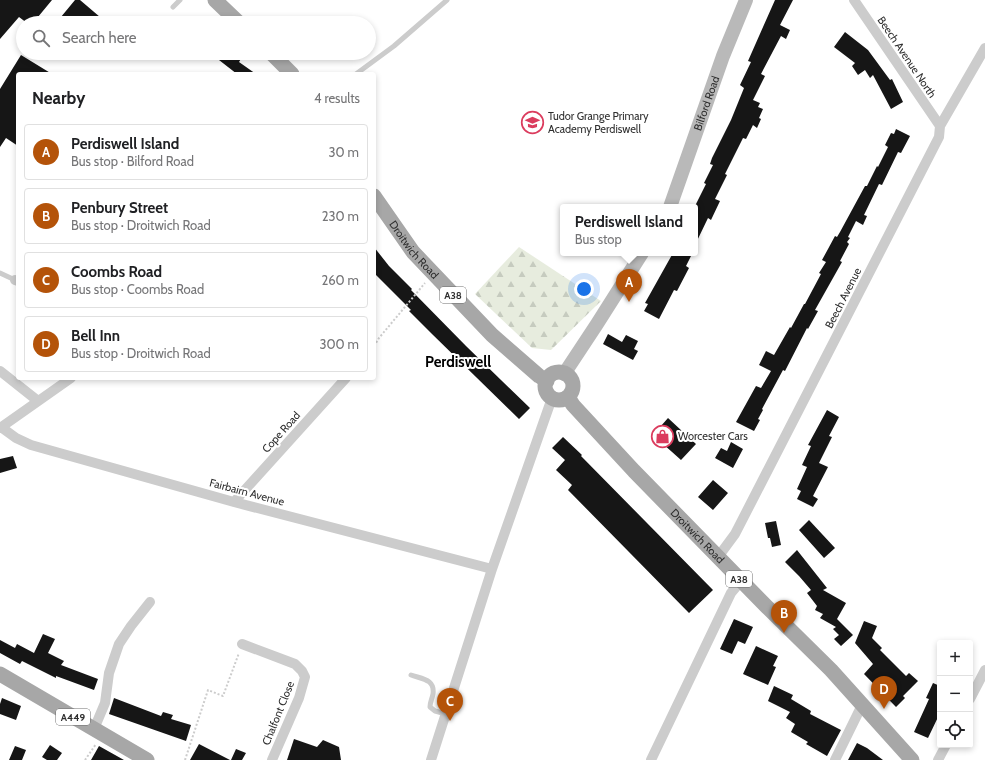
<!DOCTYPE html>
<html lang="en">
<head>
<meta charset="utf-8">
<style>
  body { margin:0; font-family:Cabin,sans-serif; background:#f6f6f6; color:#202124 }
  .controls { position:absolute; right:12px; bottom:12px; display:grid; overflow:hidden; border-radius:4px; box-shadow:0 2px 6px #0003 }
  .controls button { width:36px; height:36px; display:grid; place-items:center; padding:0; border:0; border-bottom:1px solid #e0e0e0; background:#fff; color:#202124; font:20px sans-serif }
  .you { position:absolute; left:584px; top:289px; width:14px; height:14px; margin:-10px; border:3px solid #fff; border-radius:50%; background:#1a73e8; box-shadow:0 0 0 6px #1a73e833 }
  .badge { display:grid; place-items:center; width:26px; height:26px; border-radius:50%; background:#b45309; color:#fff; font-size:13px; font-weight:700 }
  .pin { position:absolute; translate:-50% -33px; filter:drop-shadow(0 1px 2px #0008) }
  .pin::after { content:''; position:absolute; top:21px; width:14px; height:12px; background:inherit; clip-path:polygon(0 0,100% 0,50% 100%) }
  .popup { position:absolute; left:560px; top:204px; width:138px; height:52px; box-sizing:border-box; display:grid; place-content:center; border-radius:4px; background:#fff; filter:drop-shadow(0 1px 3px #0005); font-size:13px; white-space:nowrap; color:#757577 }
  .popup b { font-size:15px; color:#202124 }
  .popup::after { content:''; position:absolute; left:50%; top:100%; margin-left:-8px; border:8px solid transparent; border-top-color:#fff }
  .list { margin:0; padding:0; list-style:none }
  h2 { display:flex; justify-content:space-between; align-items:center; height:52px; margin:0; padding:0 16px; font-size:17px }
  h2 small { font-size:13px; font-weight:400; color:#757577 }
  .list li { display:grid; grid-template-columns:26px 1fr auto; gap:12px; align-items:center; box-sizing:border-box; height:56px; margin:0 8px 8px; padding:0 8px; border:1px solid #e0e0e0; border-radius:4px }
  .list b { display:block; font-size:15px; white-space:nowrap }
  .list p { margin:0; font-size:13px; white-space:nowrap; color:#757577 }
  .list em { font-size:13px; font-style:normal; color:#757577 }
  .icon { flex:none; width:22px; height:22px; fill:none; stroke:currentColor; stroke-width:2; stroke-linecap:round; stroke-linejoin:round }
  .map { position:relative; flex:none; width:985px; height:760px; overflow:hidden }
  .search { position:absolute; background:#fff; box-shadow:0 2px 6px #0003; left:16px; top:16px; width:360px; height:44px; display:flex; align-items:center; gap:10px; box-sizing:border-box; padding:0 14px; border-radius:22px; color:#757577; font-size:15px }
  .panel { position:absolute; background:#fff; box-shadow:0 2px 6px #0003; left:16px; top:72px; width:360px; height:308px; border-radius:4px }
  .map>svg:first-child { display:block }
</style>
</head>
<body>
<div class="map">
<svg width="985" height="760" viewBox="0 0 985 760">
  <defs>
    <pattern id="forest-firs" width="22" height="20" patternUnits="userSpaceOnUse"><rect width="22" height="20" fill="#e7ecde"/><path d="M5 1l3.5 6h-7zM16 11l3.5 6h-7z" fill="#c6cbbf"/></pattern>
  </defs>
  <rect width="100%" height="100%" fill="#fff"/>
  <!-- forest -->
  <path fill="url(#forest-firs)" d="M 519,247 L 601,301 L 551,350 L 532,348 L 475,294 Z"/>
  <!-- building -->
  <path fill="#161616" d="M 0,0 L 52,0 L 33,23 L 27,23 L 19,17 L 0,39 Z
    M 75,0 L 80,0 L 107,23 L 56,23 Z
    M 775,0 L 793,0 L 780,25 L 790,30 L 786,39 L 781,36 L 761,74 L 765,76 L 753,100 L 760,103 L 758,107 L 763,109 L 759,118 L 761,119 L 757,128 L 753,125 L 746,139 L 743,138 L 725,174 L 727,175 L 715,199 L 720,201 L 711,220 L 708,218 L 695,245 L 695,206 L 706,184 L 704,183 L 713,165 L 710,164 L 712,158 L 731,120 L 744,88 L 740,85 L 751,62 L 748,61 Z
    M 845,32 L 868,50 L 890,80 L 892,79 L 903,102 L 891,109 L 873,75 L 870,78 L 865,70 L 858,75 L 852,66 L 855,63 L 834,47 Z
    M 210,53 L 237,53 L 242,57 L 239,62 L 256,74 L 237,74 Z
    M 21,55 L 52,74 L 18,74 L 18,146 L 6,138 L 0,147 L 0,89 Z
    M 896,129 L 910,136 L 901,153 L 898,152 L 882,185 L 879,184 L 864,215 L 867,216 L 863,225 L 856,221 L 848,237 L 850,238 L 847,242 L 849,244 L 840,261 L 842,262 L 815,310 L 818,311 L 808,329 L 807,328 L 785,371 L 783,370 L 762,409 L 763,410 L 758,419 L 760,420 L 754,431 L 736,422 L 756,386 L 761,388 L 771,371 L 759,365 L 766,351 L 774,355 L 790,327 L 791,328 L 804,304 L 805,304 L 821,274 L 819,273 L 826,262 L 822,260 L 828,249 L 835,236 L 837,237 L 840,232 L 865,186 L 867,186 L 877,166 L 878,167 L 888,147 L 885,145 L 891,133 L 894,134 Z
    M 374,247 L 389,266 L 412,289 L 411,290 L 466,346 L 530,408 L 519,419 L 432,334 L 409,311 L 411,310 L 374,273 Z
    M 673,253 L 691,253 L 689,256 L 691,256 L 686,266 L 689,268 L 677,291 L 674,290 L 659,319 L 644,311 L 648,304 L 645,303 Z
    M 608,334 L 622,342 L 626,335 L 638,341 L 634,349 L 638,351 L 633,360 L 603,344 Z
    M 827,410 L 839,417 L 829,436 L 832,437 L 819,463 L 828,467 L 813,496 L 818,499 L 813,507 L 797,499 L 801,491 L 797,489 L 807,467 L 802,465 L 811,446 L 808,445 Z
    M 668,418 L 696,444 L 681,460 L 653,435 Z
    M 563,437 L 582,455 L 581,456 L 713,590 L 689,613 L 568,490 L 572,485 L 556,470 L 565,460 L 552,448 Z
    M 731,442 L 743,449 L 733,468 L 715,458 L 721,448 L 727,451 Z
    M 13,456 L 17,468 L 0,473 L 0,459 Z
    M 713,480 L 728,493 L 713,510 L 698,497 Z
    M 809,520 L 835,548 L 824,558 L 799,530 Z
    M 776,521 L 781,545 L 772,547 L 770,538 L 768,538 L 765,523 Z
    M 797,550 L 827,588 L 823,590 L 846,603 L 837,619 L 853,635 L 841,646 L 834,639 L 839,635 L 833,629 L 836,627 L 820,618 L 823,614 L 815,610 L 817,606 L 807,593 L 811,590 L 799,576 L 785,562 Z
    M 734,619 L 753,627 L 745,644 L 738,641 L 732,654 L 720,649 Z
    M 864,621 L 877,626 L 872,638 L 882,648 L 880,650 L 906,676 L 909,673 L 918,681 L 903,696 L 905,698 L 896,707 L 864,674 L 873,664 L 855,643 Z
    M 43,634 L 55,639 L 48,653 L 64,661 L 61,665 L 98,679 L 94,690 L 56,676 L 56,678 L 22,661 L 20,664 L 0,653 L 0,640 L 15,648 L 17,644 L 34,653 Z
    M 756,646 L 778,656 L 773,666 L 776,667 L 768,685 L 743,674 Z
    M 933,683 L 940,686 L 940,713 L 928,738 L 914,732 L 929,699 L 926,698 Z
    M 774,686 L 793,695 L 791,699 L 811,711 L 810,714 L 841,730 L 827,756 L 806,744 L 808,742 L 791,732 L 795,724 L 786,718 L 790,712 L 768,701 Z
    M 2,698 L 21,706 L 16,720 L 0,714 L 0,704 Z
    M 114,698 L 161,716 L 163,712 L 173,715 L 171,719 L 191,725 L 186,741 L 109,714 Z
    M 294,739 L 317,747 L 323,740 L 339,747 L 341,760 L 287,760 Z
    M 857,743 L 867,748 L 883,760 L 848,760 Z
    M 199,744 L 230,760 L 190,760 Z
    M 50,745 L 62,753 L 57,760 L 47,760 L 42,757 Z
    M 15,746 L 26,750 L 22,760 L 9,760 Z
    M 99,746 L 124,760 L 91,760 Z
    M 236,749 L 246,753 L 242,760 L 231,760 Z"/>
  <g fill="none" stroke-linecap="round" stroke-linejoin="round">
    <!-- path -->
    <path stroke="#ccc" stroke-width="2" stroke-dasharray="2 2" stroke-linecap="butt" d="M 374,346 L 379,338 L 425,283
      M 85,760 L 96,744
      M 185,760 L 208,690 L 223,696 L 239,653"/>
    <!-- lane -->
    <path stroke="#ccc" stroke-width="5" d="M 173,7 L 180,0
      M 356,74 L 394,46 L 447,0
      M 0,273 L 15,280
      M 411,675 C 422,679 435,679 433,694 C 432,699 430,702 430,707 L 435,711 L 446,714"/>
    <!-- street -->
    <path stroke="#ccc" stroke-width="10" d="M 854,0 L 940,126
      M 15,280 L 18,281
      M 0,371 L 38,401
      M 1,427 L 16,438 L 31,445 L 234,502 L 492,569
      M 0,428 L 71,378
      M 234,502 L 346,378
      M 718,557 L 735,534 L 939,137 L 940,126 L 985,48
      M 242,644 L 295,664 L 302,671 L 305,677 L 299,698 L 272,760
      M 970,699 L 985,670
      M 94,729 L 105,703 L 109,673 L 119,644 L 131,626 L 150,602
      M 431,760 L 492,569 L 552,398
      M 651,760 L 731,593 L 741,581
      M 835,760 L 862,705
      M 938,760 L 946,745"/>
    <!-- secondary -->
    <g stroke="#b9b9b9" stroke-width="14">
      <path id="s1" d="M 670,207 L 723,56 L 746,0"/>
      <path d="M 564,374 L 597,324 L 642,253"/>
    </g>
    <!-- primary -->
    <g stroke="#a7a7a7" stroke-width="15">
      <path d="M 215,0 L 239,23"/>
      <path d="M 271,53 L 292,74"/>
      <path id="s2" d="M 374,196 L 413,252 L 492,335 L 539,376 L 547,381"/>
      <circle cx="559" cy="386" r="14"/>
      <path id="s3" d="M 568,397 L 573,405 L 634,471 L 767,607 L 831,670 L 912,760"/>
      <path d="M 0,674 L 147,760"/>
    </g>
  </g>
  <!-- icons -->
  <defs>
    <symbol id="school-ring" viewBox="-11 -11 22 22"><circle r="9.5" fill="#fff" stroke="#db3c5e" stroke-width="1.5"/><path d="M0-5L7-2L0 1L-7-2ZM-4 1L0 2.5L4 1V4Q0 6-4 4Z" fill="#db3c5e"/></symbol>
    <symbol id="shop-ring" viewBox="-11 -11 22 22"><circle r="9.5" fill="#fff" stroke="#db3c5e" stroke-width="1.5"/><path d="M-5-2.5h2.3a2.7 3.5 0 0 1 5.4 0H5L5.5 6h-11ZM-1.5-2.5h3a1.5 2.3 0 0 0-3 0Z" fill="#db3c5e"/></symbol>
  </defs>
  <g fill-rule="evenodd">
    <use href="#school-ring" x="520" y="110" width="25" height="25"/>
    <use href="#shop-ring" x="650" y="424" width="25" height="25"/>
  </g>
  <g text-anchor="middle" stroke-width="4" stroke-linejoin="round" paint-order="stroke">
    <!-- shield labels -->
    <g fill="#fff" stroke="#6d6d6d" stroke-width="1">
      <rect x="440" y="287" width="26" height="16" rx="3"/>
      <rect x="726" y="571" width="26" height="16" rx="3"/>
      <rect x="56" y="709" width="34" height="16" rx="3"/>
    </g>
    <g font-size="10" font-weight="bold" fill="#2f2f2f">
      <text x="453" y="299">A38</text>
      <text x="739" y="583">A38</text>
      <text x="73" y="721">A449</text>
    </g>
    <!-- street labels -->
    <g font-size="11" fill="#2f2f2f" stroke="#fff">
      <text transform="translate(907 57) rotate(56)" y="4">Beech Avenue North</text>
      <text dy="4" stroke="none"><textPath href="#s1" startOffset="110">Bilford Road</textPath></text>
      <text dy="4" stroke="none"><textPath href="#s2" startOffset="67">Droitwich Road</textPath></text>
      <text transform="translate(843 298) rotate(-63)" y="4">Beech Avenue</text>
      <text transform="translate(281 432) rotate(-48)" y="4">Cope Road</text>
      <text transform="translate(247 492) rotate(15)" y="4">Fairbairn Avenue</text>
      <text dy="4" stroke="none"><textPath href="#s3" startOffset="190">Droitwich Road</textPath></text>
      <text transform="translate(278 713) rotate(-68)" y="4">Chalfont Close</text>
    </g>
    <!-- poi labels -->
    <g font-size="11" fill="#2f2f2f" stroke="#fff" text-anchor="start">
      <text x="548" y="120">Tudor Grange Primary<tspan x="548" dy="13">Academy Perdiswell</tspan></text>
      <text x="678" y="440">Worcester Cars</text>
    </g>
    <!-- district labels -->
    <g font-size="15" font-weight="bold" fill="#000" stroke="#fff">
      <text x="458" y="367">Perdiswell</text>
    </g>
  </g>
</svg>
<div class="controls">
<button>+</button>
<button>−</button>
<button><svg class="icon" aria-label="locate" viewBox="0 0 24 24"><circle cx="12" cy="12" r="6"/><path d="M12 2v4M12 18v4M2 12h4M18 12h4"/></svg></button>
</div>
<div class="you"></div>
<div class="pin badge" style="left:629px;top:302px">A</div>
<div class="popup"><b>Perdiswell Island</b>Bus stop</div>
<div class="pin badge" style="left:784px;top:633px">B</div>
<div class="pin badge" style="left:450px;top:721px">C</div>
<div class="pin badge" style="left:884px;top:709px">D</div>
<div class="search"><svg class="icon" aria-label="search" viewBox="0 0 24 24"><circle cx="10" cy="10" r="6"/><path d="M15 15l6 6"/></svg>Search here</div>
<section class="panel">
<h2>Nearby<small>4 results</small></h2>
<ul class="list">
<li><span class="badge">A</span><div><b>Perdiswell Island</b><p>Bus stop · Bilford Road</p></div><em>30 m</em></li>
<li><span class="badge">B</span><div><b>Penbury Street</b><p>Bus stop · Droitwich Road</p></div><em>230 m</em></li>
<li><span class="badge">C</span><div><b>Coombs Road</b><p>Bus stop · Coombs Road</p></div><em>260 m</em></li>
<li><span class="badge">D</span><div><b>Bell Inn</b><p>Bus stop · Droitwich Road</p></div><em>300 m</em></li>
</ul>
</section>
</div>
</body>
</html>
